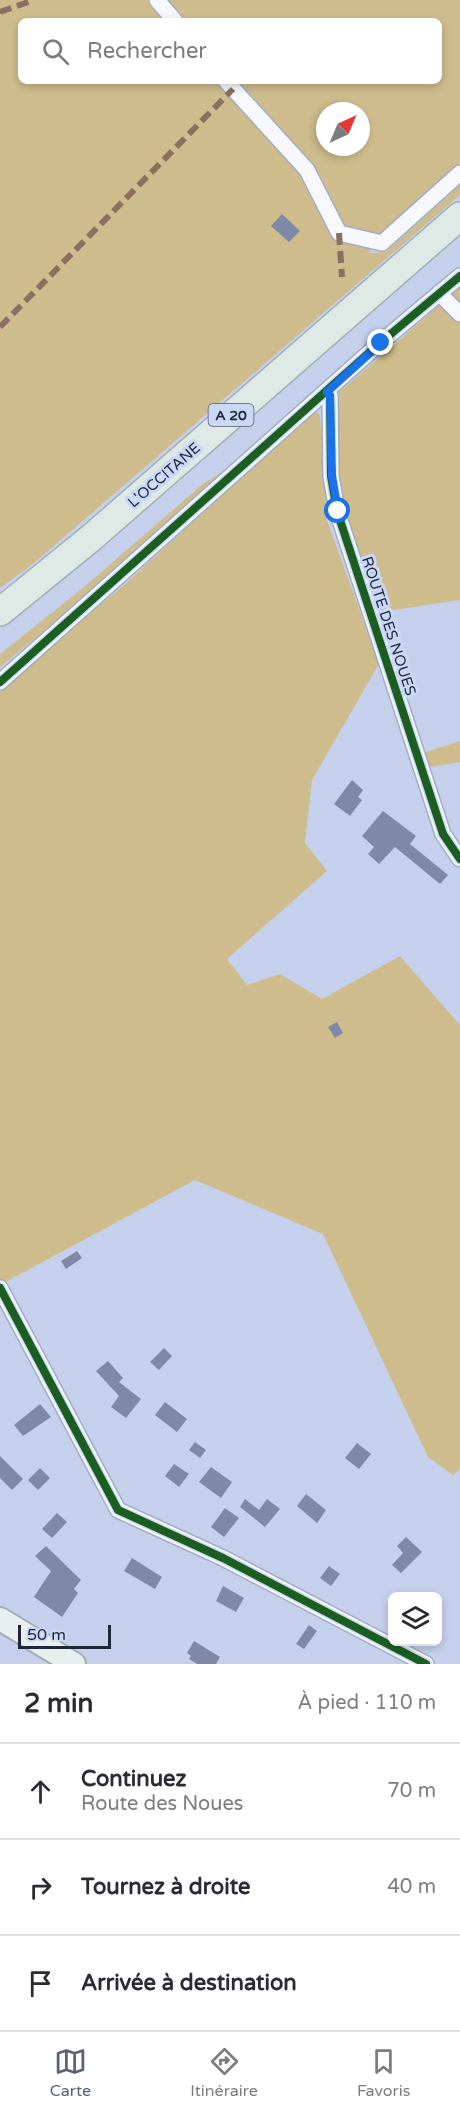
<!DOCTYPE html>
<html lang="fr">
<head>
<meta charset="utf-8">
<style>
  body { margin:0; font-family:"Varela Round",sans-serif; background:#f7f7f7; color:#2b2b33 }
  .controls { position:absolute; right:18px; bottom:18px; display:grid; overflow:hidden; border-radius:9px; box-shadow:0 3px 9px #0003 }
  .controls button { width:54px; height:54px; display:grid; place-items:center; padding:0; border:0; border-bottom:2px solid #e1e1e2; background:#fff; color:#2b2b33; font:30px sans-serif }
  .compass { position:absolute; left:316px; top:102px; width:54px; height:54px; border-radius:50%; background:#fff; box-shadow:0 3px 9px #0003; rotate:44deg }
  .scale { position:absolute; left:18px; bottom:15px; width:93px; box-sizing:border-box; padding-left:6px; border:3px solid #1e2739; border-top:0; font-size:16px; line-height:21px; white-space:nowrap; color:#1e2739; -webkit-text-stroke:4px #cad8f6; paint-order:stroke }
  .stop { position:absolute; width:18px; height:18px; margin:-14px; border:4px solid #1a73e8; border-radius:50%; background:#fff }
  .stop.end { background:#1a73e8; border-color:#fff; box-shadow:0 2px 6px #0008 }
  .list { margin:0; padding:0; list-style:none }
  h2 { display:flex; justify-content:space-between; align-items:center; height:78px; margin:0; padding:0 24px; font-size:26px }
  h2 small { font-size:20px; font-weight:400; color:#7c7c81 }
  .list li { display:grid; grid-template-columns:39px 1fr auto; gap:18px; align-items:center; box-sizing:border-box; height:96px; padding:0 24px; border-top:2px solid #e1e1e2 }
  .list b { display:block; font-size:22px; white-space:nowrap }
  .list p { margin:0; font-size:20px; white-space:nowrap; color:#7c7c81 }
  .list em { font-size:20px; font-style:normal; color:#7c7c81 }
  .icon { flex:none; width:33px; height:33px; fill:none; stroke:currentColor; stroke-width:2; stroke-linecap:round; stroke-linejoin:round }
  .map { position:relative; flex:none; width:460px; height:1664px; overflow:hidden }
  .search { position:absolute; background:#fff; box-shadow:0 3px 9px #0003; left:18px; right:18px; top:18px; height:66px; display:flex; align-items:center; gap:15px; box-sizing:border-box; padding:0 21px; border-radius:9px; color:#7c7c81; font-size:22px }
  .sheet { height:366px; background:#fff }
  nav { display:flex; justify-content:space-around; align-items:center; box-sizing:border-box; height:84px; border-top:2px solid #e1e1e2; background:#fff; font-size:16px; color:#7c7c81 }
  nav a { display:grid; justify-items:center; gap:3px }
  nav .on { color:#586278 }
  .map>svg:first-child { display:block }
</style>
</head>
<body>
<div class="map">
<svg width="460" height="1664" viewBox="0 0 460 1664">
  <rect width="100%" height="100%" fill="#c5d1ec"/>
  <!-- green -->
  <path fill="#cebc8d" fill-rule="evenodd" d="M 0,0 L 460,0 L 460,163 L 368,253 L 386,252 L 460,185 L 460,195 L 33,564 L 0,588 ZM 21,21 L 439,21 L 439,81 L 21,81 ZM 325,111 L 361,111 L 361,147 L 325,147 Z
    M 460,287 L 460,600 L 374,613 L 339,483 L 335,396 Z
    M 314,411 L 320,415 L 327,520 L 379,664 L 312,780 L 305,843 L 327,871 L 227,959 L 247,985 L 280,974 L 322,999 L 400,956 L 460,1025 L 460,1469 L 453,1475 L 428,1457 L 323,1234 L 195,1180 L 0,1285 L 0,687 L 123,586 Z
    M 227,469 L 60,618 L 0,667 L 0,654 L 84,587 L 204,483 Z
    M 460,741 L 460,762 L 425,768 L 426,752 Z"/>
  <!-- building -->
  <path fill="#7e89a8" d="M 282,214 L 300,231 L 289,242 L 271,226 Z
    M 352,780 L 363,790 L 358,797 L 362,800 L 350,816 L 334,804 Z
    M 383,811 L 416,836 L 410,844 L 448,875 L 440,884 L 395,847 L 379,864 L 368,854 L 374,847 L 362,836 Z
    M 337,1022 L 343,1033 L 335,1038 L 328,1027 Z
    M 77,1251 L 82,1258 L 66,1269 L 61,1261 Z
    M 164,1348 L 172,1356 L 159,1370 L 150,1362 Z
    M 108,1361 L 123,1378 L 119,1382 L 141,1399 L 126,1418 L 111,1407 L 119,1396 L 96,1371 Z
    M 165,1402 L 187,1419 L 177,1432 L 155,1415 Z
    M 40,1404 L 51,1417 L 23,1436 L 14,1425 Z
    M 195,1442 L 206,1450 L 200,1458 L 189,1450 Z
    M 357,1443 L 371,1454 L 359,1469 L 345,1458 Z
    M 0,1456 L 23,1479 L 12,1490 L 0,1478 Z
    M 174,1464 L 189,1474 L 179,1487 L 165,1476 Z
    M 211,1467 L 232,1482 L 221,1498 L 199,1482 Z
    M 40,1468 L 50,1478 L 38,1490 L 28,1480 Z
    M 306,1494 L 326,1510 L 317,1523 L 297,1506 Z
    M 245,1499 L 259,1510 L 267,1499 L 280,1509 L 265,1527 L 240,1507 Z
    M 225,1508 L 239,1518 L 224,1537 L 211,1527 Z
    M 57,1513 L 67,1522 L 52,1538 L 42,1529 Z
    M 406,1537 L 422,1552 L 401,1573 L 392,1565 L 403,1553 L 397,1546 Z
    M 46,1546 L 81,1580 L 74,1589 L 78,1593 L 62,1617 L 34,1597 L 51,1571 L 35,1556 Z
    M 132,1558 L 162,1577 L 155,1589 L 124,1571 Z
    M 329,1566 L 340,1574 L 331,1586 L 320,1578 Z
    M 223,1586 L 244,1598 L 236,1612 L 216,1601 Z
    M 309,1625 L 317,1631 L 304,1649 L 296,1644 Z
    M 194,1641 L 220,1657 L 216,1664 L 197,1664 L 189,1659 L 191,1656 L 187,1653 Z"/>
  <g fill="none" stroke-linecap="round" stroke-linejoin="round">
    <defs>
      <path id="minor" d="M 157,0 L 175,21
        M 226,81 L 307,170 L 339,233 L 382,243 L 460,173
        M 439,293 L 460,314
        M 327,392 L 330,396 L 331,476 L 337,511 L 443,834 L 460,859
        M 0,682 L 380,343 L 460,276
        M 0,1288 L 118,1510 L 223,1558 L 426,1664"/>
      <path id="primary" d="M 0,1619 L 74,1664"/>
      <path id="motorway" d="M 0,612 L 91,538 L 460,216"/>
    </defs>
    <!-- minor casing -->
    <use href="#minor" stroke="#a3adc2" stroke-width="18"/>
    <!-- primary casing -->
    <use href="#primary" stroke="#a1afb4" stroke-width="26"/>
    <!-- motorway casing -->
    <use href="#motorway" stroke="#a1afb4" stroke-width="30"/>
    <!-- minor -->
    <use href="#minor" stroke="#f6f8fc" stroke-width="15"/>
    <!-- primary -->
    <use href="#primary" stroke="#e8efee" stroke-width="22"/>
    <!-- motorway -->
    <use href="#motorway" stroke="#dee8e4" stroke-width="27"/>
    <!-- quiet -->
    <path stroke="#8d6e63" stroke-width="6" stroke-dasharray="12 6" stroke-linecap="butt" d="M 0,12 L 34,0
      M 339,233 L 342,277
      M 0,327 L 233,89"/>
    <defs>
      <path id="cycleway" d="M 327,392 L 330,396 L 331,476 L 337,511 L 443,834 L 460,859
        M 0,682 L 380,343 L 460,276
        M 0,1288 L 118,1510 L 223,1558 L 426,1664"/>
    </defs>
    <!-- cycleway casing -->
    <use href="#cycleway" stroke="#cad8f6" stroke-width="11"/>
    <!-- cycleway -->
    <use href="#cycleway" stroke="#1b5e20" stroke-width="8"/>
  </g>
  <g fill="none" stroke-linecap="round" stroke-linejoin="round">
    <!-- route -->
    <path stroke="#1a73e8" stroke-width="8" d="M 338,511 L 332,476 L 330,396 L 327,392 L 381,343"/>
  </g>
  <g text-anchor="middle" stroke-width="6" stroke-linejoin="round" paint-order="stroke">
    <!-- shield labels -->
    <rect fill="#cad8f6" stroke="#525c72" stroke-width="1.5" x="208.5" y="404" width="45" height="22" rx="4.5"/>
    <g font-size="14" font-weight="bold" fill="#1e2739">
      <text x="231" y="420">A 20</text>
    </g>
    <!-- street labels -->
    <g font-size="15" fill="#1e2739" stroke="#cad8f6">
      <text transform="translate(164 475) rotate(-41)" y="5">L'OCCITANE</text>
      <text transform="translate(389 626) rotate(72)" y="5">ROUTE DES NOUES</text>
    </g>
  </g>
</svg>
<div class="controls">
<button><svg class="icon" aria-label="layers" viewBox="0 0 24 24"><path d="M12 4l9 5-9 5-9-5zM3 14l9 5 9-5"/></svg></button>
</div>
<svg class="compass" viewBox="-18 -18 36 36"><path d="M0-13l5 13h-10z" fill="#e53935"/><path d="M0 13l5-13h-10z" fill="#7c7c81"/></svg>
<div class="scale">50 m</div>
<div class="stop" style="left:338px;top:511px"></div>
<div class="stop end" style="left:381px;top:343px"></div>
<div class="search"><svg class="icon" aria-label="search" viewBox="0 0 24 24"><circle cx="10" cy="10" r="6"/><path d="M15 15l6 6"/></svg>Rechercher</div>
</div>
<section class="sheet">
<h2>2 min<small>À pied · 110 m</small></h2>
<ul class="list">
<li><svg class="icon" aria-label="ahead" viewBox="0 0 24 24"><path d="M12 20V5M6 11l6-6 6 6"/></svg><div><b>Continuez</b><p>Route des Noues</p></div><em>70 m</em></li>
<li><svg class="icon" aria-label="right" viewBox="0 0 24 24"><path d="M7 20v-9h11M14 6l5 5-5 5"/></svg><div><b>Tournez à droite</b></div><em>40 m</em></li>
<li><svg class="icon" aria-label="arrive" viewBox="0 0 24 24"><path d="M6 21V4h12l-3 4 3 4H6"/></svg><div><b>Arrivée à destination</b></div></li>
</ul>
</section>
<nav>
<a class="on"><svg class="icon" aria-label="map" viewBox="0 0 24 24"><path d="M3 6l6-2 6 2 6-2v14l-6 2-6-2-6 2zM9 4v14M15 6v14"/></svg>Carte</a>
<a><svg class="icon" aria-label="directions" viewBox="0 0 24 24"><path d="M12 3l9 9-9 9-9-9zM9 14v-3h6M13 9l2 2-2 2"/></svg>Itinéraire</a>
<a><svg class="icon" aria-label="saved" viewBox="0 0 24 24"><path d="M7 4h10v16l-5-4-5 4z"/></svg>Favoris</a>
</nav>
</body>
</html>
